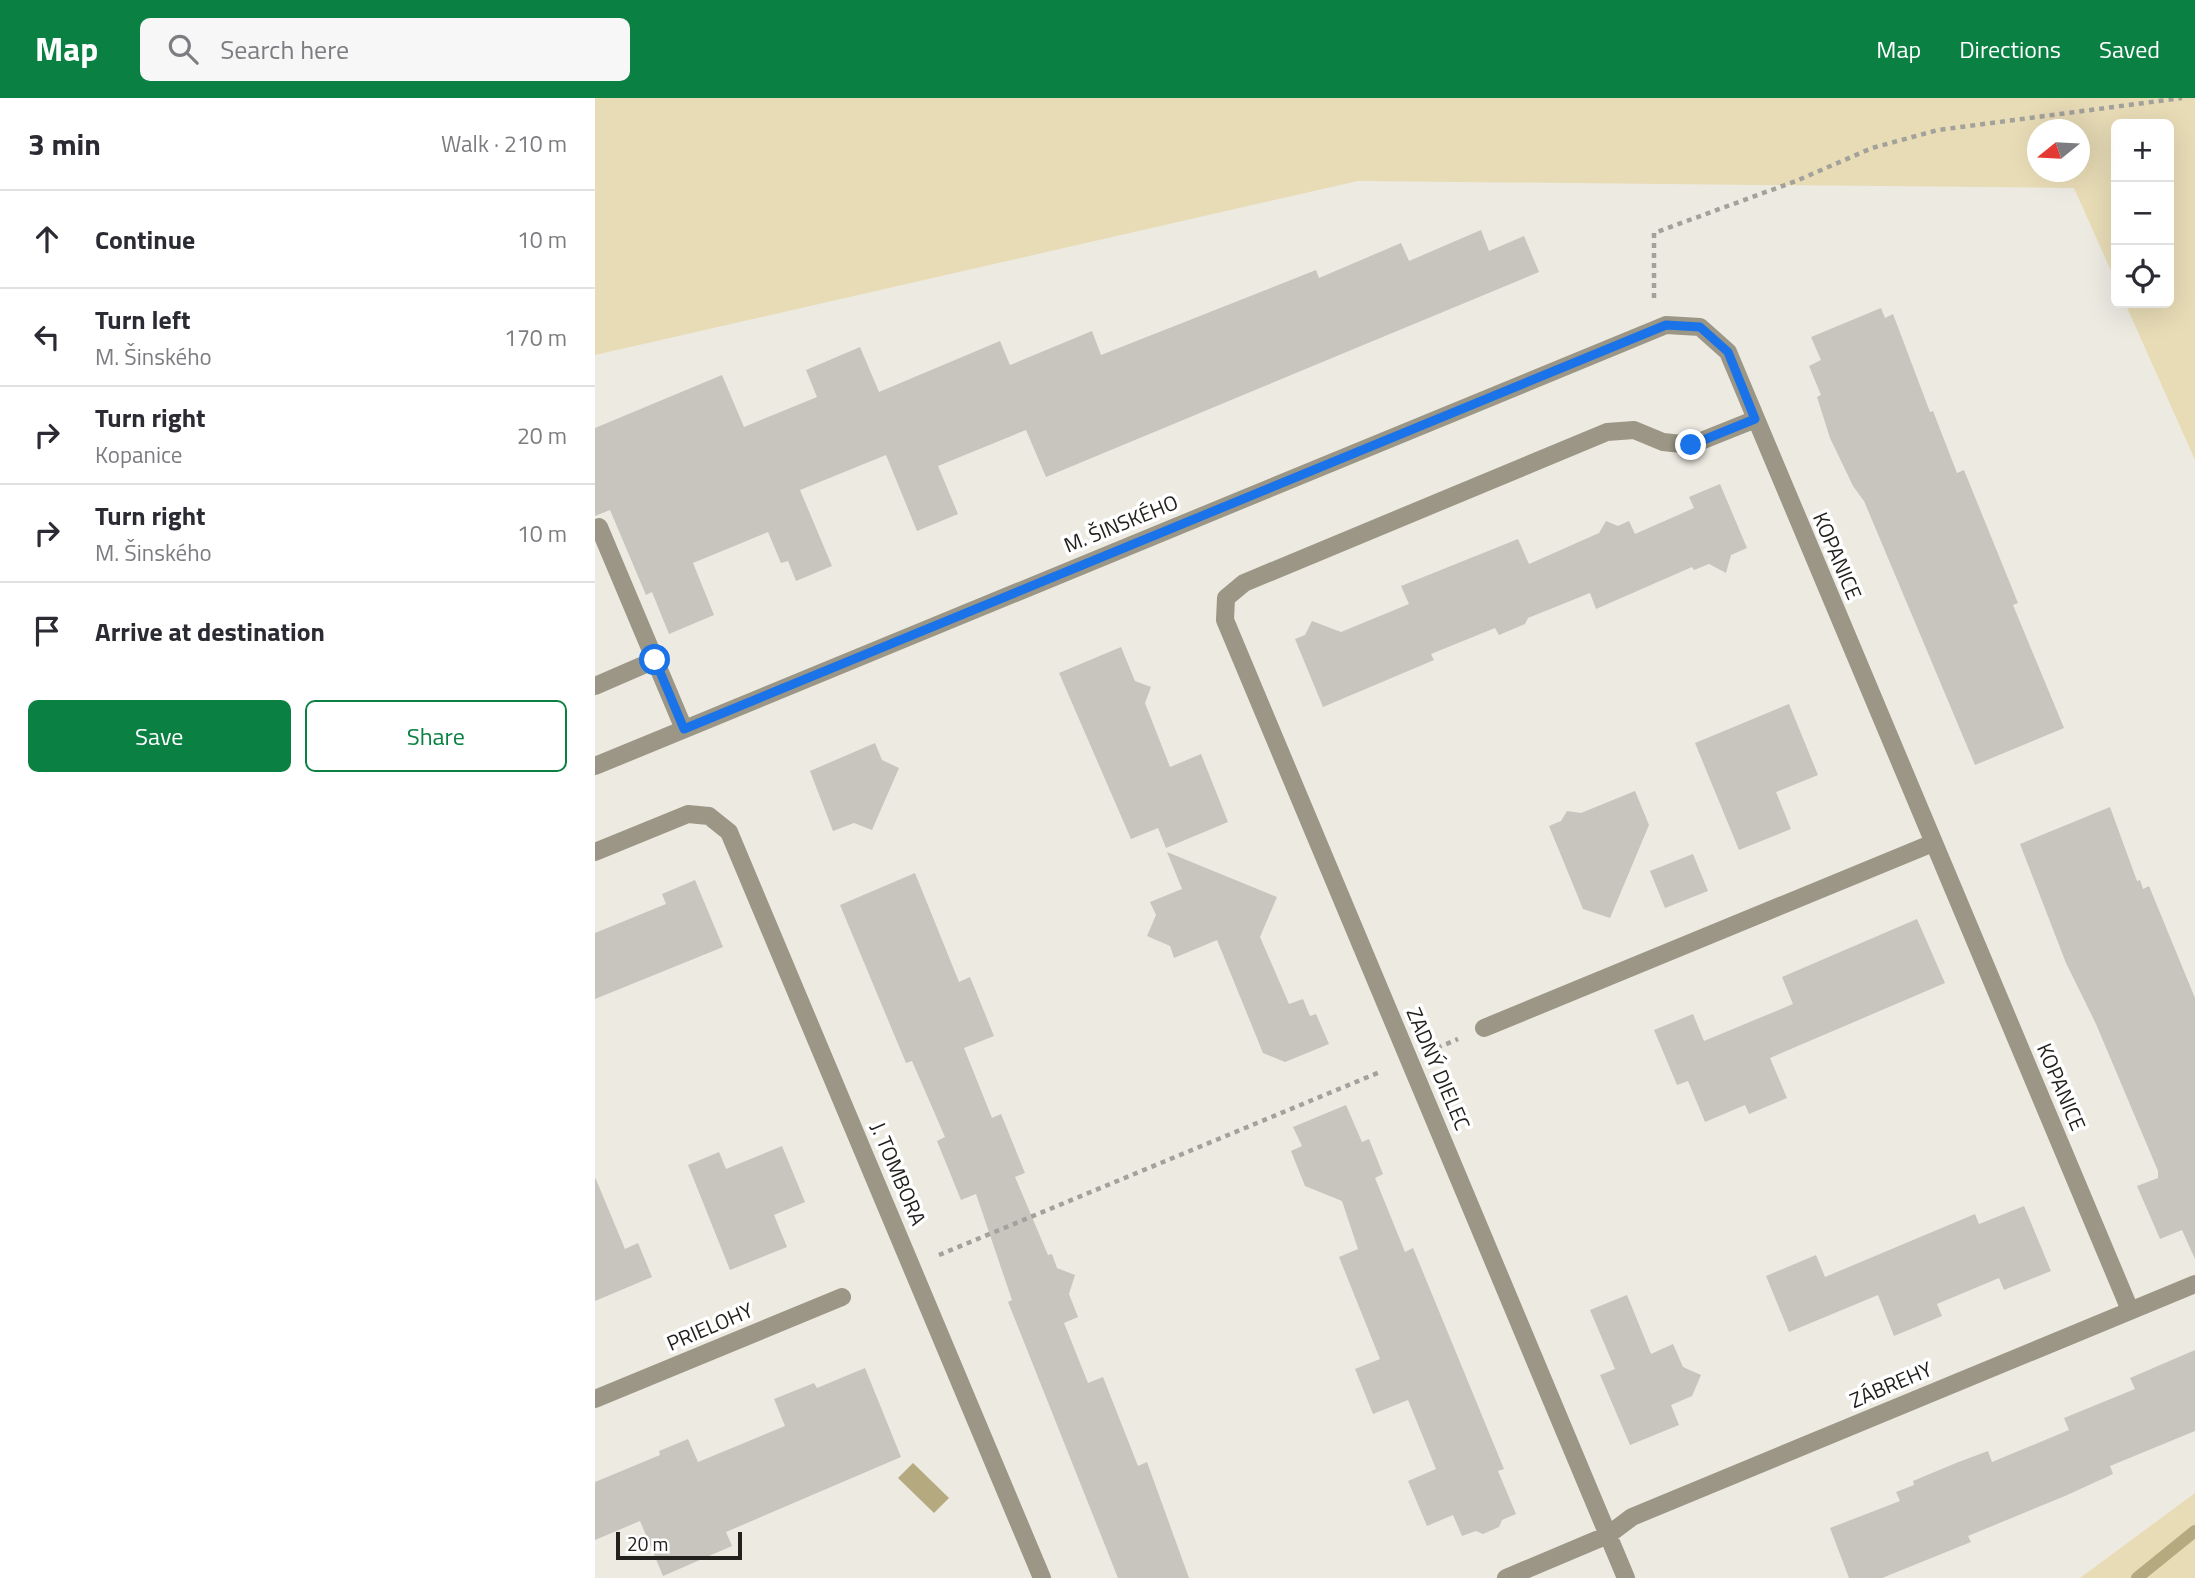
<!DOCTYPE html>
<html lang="en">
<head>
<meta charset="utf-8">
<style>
  body { margin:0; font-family:"Titillium Web",sans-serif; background:#f7f7f7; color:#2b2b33 }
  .controls { position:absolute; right:21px; top:21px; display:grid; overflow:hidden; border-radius:10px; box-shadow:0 7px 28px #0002 }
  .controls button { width:63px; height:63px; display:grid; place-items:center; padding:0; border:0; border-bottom:2px solid #e1e1e2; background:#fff; color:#2b2b33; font:35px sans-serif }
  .compass { position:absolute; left:1432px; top:21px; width:63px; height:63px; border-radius:50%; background:#fff; box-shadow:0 7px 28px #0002; rotate:252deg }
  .scale { position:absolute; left:21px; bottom:18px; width:126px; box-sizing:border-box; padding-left:7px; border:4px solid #22211e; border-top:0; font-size:19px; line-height:24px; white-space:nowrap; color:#22211e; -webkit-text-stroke:5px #fff; paint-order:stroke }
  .stop { position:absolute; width:21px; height:21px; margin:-16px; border:5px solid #1a73e8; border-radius:50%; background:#fff }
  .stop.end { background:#1a73e8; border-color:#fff; box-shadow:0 2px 7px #0008 }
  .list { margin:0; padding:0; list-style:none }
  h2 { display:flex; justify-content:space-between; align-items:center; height:91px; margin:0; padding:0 28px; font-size:30px }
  h2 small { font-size:23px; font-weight:400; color:#7c7c81 }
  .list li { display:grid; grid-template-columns:46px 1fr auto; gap:21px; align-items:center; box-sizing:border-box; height:98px; padding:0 28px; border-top:2px solid #e1e1e2 }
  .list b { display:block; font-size:26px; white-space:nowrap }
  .list p { margin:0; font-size:23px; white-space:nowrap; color:#7c7c81 }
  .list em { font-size:23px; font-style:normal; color:#7c7c81 }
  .actions { display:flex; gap:14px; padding:21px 28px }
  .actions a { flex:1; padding:16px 0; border:2px solid #0b8043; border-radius:10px; text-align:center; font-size:24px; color:#0b8043 }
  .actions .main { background:#0b8043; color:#fff }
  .icon { flex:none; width:38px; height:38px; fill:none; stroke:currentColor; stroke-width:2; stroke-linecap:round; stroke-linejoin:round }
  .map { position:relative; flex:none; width:1600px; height:1480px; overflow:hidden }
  header { display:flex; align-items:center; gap:42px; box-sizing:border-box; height:98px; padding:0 35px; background:#0b8043; color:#fff }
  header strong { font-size:33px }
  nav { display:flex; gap:38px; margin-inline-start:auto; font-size:24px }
  .search { width:490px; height:63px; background:#f7f7f7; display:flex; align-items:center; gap:18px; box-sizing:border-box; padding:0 24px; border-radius:10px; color:#7c7c81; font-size:26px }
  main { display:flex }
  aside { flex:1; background:#fff }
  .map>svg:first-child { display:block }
</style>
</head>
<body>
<header>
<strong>Map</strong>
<div class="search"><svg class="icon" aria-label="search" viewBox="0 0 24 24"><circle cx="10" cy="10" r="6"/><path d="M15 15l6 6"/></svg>Search here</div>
<nav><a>Map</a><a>Directions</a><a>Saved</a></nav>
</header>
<main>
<aside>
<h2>3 min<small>Walk · 210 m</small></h2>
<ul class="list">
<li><svg class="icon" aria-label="ahead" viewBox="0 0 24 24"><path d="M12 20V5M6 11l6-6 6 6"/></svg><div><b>Continue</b></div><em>10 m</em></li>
<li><svg class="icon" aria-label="left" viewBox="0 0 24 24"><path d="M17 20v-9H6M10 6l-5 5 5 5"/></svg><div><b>Turn left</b><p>M. Šinského</p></div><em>170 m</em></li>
<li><svg class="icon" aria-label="right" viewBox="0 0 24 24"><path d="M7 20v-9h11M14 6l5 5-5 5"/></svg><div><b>Turn right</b><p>Kopanice</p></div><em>20 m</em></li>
<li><svg class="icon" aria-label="right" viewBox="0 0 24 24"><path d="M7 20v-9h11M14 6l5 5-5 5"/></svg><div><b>Turn right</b><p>M. Šinského</p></div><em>10 m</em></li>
<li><svg class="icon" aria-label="arrive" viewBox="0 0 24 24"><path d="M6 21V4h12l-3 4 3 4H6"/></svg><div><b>Arrive at destination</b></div></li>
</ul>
<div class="actions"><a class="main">Save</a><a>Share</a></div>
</aside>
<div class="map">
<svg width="1600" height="1480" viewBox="0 0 1600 1480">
  <rect width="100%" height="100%" fill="#edeae2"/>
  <!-- green -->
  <path fill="#e8dcb6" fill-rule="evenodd" d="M 0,0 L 1600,0 L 1600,362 L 1530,205 L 1574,205 L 1574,26 L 1521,26 L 1521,184 L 1479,90 L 763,83 L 0,257 ZM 1442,32 L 1484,32 L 1484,74 L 1442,74 Z
    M 1600,1395 L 1600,1480 L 1485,1480 Z"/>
  <!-- water -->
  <path fill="#b5a980" d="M 318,1365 L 354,1400 L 339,1415 L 303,1380 Z"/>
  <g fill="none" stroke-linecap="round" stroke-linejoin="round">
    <!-- stream -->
    <path stroke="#b5a980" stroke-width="12" d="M 1542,1480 L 1600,1433"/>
  </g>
  <!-- building -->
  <path fill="#c8c5be" d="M 886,132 L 894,153 L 929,138 L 944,174 L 451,379 L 431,332 L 343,368 L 363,416 L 322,433 L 291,357 L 205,392 L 237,468 L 201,483 L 193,463 L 186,465 L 173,434 L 98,465 L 119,517 L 74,536 L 57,494 L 51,497 L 15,412 L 0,418 L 0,330 L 127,277 L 149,329 L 222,299 L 211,272 L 265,249 L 284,294 L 405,243 L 415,267 L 497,233 L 506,257 L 721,172 L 724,180 L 806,145 L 814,163 Z
    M 1286,210 L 1290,220 L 1298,216 L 1335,314 L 1338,313 L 1362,375 L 1369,372 L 1423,505 L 1418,507 L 1469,630 L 1380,667 L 1269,403 L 1258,388 L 1235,340 L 1222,299 L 1226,297 L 1214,268 L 1226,262 L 1216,239 Z
    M 1125,386 L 1152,450 L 1136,457 L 1131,475 L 1114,466 L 1099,472 L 1097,469 L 1001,511 L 995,495 L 933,520 L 930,526 L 904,537 L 900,530 L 836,556 L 839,562 L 728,609 L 700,541 L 710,537 L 717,523 L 746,534 L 814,506 L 806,488 L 923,441 L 934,466 L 1004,435 L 1011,423 L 1023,428 L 1034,423 L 1040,436 L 1099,410 L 1094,399 Z
    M 526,549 L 540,583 L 556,589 L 550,605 L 575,669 L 606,656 L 633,724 L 571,750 L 563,730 L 536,741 L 464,575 Z
    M 1194,606 L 1223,677 L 1181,694 L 1196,731 L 1144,752 L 1100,645 Z
    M 280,645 L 287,662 L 304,670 L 277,732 L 259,725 L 238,733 L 215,673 Z
    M 1040,693 L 1054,727 L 1015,820 L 988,811 L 954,728 L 966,723 L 972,713 L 986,715 Z
    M 1515,709 L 1542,783 L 1545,782 L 1548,791 L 1554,788 L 1600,900 L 1600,1161 L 1587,1132 L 1565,1141 L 1542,1088 L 1563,1080 L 1563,1073 L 1501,926 L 1471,865 L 1425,746 Z
    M 572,754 L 682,799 L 665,839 L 694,906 L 708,901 L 715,918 L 721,916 L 734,946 L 690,964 L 668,955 L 622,842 L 579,860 L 575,848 L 552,838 L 561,817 L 555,804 L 587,791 Z
    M 1098,756 L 1113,793 L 1070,810 L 1055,773 Z
    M 320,775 L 364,884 L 375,879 L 399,938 L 369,950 L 397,1020 L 406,1016 L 430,1075 L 420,1079 L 453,1157 L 457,1156 L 462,1170 L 480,1177 L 474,1196 L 483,1219 L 469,1225 L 493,1285 L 508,1279 L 543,1368 L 552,1364 L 594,1480 L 523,1480 L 413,1204 L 417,1202 L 381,1096 L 366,1102 L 342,1043 L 350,1039 L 317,963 L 311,965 L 245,807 Z
    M 100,782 L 128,849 L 0,901 L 0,835 L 71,806 L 67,796 Z
    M 1322,821 L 1350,885 L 1175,960 L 1192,1000 L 1154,1016 L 1150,1007 L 1110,1024 L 1093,983 L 1082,987 L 1059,932 L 1098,916 L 1109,943 L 1198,906 L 1187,879 Z
    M 751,1007 L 767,1044 L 774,1041 L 788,1076 L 780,1080 L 810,1154 L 818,1150 L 909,1371 L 903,1373 L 921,1416 L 907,1422 L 904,1429 L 888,1436 L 881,1433 L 867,1438 L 858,1417 L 832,1428 L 813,1383 L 841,1371 L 813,1302 L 778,1316 L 760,1271 L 785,1261 L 744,1159 L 763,1151 L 747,1103 L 710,1088 L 696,1053 L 707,1048 L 698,1029 Z
    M 187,1048 L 210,1104 L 179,1117 L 192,1149 L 135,1172 L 93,1067 L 124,1054 L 131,1071 Z
    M 0,1079 L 30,1151 L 43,1145 L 57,1179 L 0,1203 Z
    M 1429,1108 L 1456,1173 L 1409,1192 L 1404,1180 L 1342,1206 L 1347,1218 L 1299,1238 L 1283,1197 L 1194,1234 L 1171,1178 L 1221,1157 L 1230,1179 L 1380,1116 L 1384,1126 Z
    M 1032,1197 L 1056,1256 L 1078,1246 L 1088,1269 L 1106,1277 L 1097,1298 L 1076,1307 L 1084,1327 L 1035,1347 L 1005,1277 L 1020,1271 L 995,1212 Z
    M 1600,1252 L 1600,1333 L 1515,1368 L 1518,1376 L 1470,1398 L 1373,1438 L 1376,1444 L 1287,1480 L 1254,1480 L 1235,1430 L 1305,1403 L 1301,1394 L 1319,1387 L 1318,1383 L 1361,1365 L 1393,1353 L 1397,1364 L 1474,1332 L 1469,1320 L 1540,1291 L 1535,1280 Z
    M 270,1270 L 306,1359 L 131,1434 L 137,1448 L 68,1478 L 45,1423 L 0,1442 L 0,1384 L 65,1357 L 64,1353 L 93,1341 L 103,1364 L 190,1328 L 179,1301 L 219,1285 L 222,1290 Z"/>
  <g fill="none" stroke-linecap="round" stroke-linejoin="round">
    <!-- path -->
    <path stroke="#a3a19b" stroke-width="4.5" stroke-dasharray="5 5" stroke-linecap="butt" d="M 1059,200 L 1059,135 L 1201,83 L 1277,50 L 1343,32 L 1587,0
      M 842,950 L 863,941
      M 344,1157 L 785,974"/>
    <!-- minor -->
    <path stroke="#9b9685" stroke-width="18" d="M 4,429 L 89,631
      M 0,588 L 60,562
      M 0,668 L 1071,227 L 1105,229 L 1133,254 L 1535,1212
      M 0,754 L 93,716 L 114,718 L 134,734 L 447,1480
      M 889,930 L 1338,745
      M 0,1301 L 247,1199
      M 911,1480 L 1013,1437 L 1037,1419 L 1600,1186
      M 1031,1480 L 630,522 L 631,500 L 649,485 L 1012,334 L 1039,332 L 1068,344 L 1096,347 L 1161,321"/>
  </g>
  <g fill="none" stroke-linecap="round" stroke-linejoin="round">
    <!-- route -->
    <path stroke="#1a73e8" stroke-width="9" d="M 60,562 L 89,631 L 1071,227 L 1105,229 L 1133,254 L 1160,321 L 1096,347"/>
  </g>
  <g text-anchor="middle" stroke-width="7" stroke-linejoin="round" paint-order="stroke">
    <!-- street labels -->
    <g font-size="21" fill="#22211e" stroke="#fff">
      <text transform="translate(526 426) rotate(-22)" y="7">M. ŠINSKÉHO</text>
      <text transform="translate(1242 458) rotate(67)" y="7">KOPANICE</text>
      <text transform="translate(843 971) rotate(67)" y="7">ZADNÝ DIELEC</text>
      <text transform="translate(1466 989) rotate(67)" y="7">KOPANICE</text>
      <text transform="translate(303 1076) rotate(67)" y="7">J. TOMBORA</text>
      <text transform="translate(115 1229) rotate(-23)" y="7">PRIELOHY</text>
      <text transform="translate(1296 1287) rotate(-23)" y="7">ZÁBREHY</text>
    </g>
  </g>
</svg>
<div class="controls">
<button>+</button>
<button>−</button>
<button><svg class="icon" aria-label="locate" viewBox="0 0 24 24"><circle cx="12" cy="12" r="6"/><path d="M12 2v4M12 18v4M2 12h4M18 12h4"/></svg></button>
</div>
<svg class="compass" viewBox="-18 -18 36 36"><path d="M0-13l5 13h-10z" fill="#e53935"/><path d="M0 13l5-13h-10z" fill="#7c7c81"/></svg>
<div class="scale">20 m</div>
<div class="stop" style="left:60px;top:562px"></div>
<div class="stop end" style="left:1096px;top:347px"></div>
</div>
</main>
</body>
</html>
